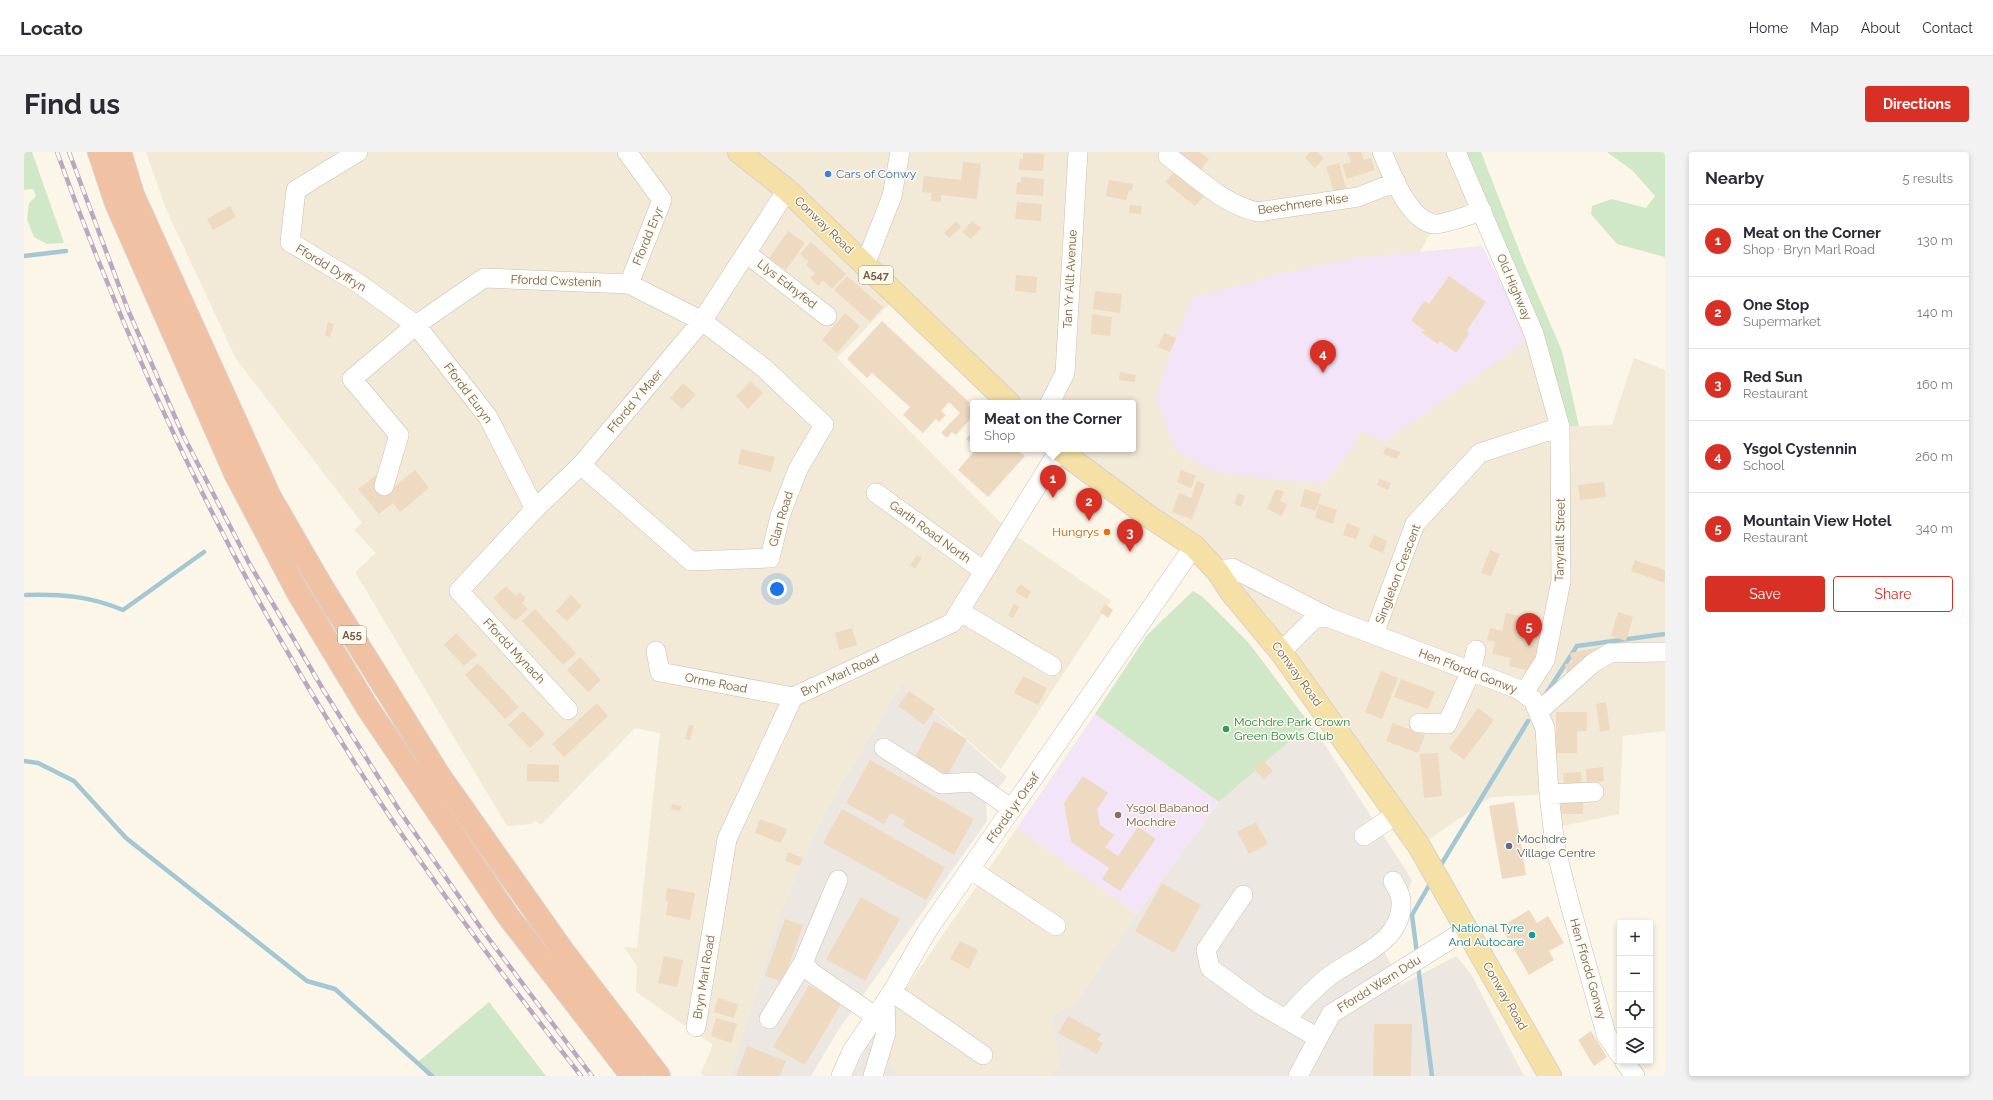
<!DOCTYPE html>
<html lang="en">
<head>
<meta charset="utf-8">
<style>
  body { margin:0; font-family:Raleway,sans-serif; background:#f2f2f3; color:#2b2b33 }
  .controls { position:absolute; right:12px; bottom:12px; display:grid; overflow:hidden; border-radius:4px; box-shadow:0 2px 6px #0003 }
  .controls button { width:36px; height:36px; display:grid; place-items:center; padding:0; border:0; border-bottom:1px solid #e1e1e2; background:#fff; color:#2b2b33; font:20px sans-serif }
  .you { position:absolute; left:753px; top:437px; width:14px; height:14px; margin:-10px; border:3px solid #fff; border-radius:50%; background:#1a73e8; box-shadow:0 0 0 6px #1a73e833 }
  .badge { display:grid; place-items:center; width:26px; height:26px; border-radius:50%; background:#d93025; color:#fff; font-size:13px; font-weight:700 }
  .pin { position:absolute; translate:-50% -33px; filter:drop-shadow(0 1px 2px #0008) }
  .pin::after { content:''; position:absolute; top:21px; width:14px; height:12px; background:inherit; clip-path:polygon(0 0,100% 0,50% 100%) }
  .popup { position:absolute; left:946px; top:248px; width:166px; height:52px; box-sizing:border-box; display:grid; place-content:center; border-radius:4px; background:#fff; filter:drop-shadow(0 1px 3px #0005); font-size:13px; white-space:nowrap; color:#7c7c81 }
  .popup b { font-size:15px; color:#2b2b33 }
  .popup::after { content:''; position:absolute; left:50%; top:100%; margin-left:-8px; border:8px solid transparent; border-top-color:#fff }
  .list { margin:0; padding:0; list-style:none }
  h2 { display:flex; justify-content:space-between; align-items:center; height:52px; margin:0; padding:0 16px; font-size:17px }
  h2 small { font-size:13px; font-weight:400; color:#7c7c81 }
  .list li { display:grid; grid-template-columns:26px 1fr auto; gap:12px; align-items:center; box-sizing:border-box; height:72px; padding:0 16px; border-top:1px solid #e1e1e2 }
  .list b { display:block; font-size:15px; white-space:nowrap }
  .list p { margin:0; font-size:13px; white-space:nowrap; color:#7c7c81 }
  .list em { font-size:13px; font-style:normal; color:#7c7c81 }
  .actions { display:flex; gap:8px; padding:12px 16px }
  .actions a { flex:1; padding:9px 0; border:1px solid #d93025; border-radius:4px; text-align:center; font-size:14px; color:#d93025 }
  .actions .main { background:#d93025; color:#fff }
  .icon { flex:none; width:22px; height:22px; fill:none; stroke:currentColor; stroke-width:2; stroke-linecap:round; stroke-linejoin:round }
  .map { position:relative; flex:none; width:1641px; height:924px; overflow:hidden; border-radius:4px }
  header { display:flex; align-items:center; gap:24px; box-sizing:border-box; height:56px; padding:0 20px; background:#fff; border-bottom:1px solid #e1e1e2 }
  header strong { font-size:19px }
  nav { display:flex; gap:22px; margin-inline-start:auto; font-size:14px }
  .intro { display:flex; align-items:center; justify-content:space-between; box-sizing:border-box; height:96px; padding:0 24px }
  h1 { margin:0; font-size:28px }
  .button { padding:10px 18px; border-radius:4px; background:#d93025; color:#fff; font-size:14px; font-weight:700 }
  main { display:flex; gap:24px; padding:0 24px }
  aside { flex:1; background:#fff; border-radius:4px; box-shadow:0 2px 6px #0003 }
  .map>svg:first-child { display:block }
</style>
</head>
<body>
<header>
<strong>Locato</strong>
<nav><a>Home</a><a>Map</a><a>About</a><a>Contact</a></nav>
</header>
<div class="intro"><h1>Find us</h1><a class="button">Directions</a></div>
<main>
<div class="map">
<svg width="1641" height="924" viewBox="0 0 1641 924">
  <rect width="100%" height="100%" fill="#fbf6e8"/>
  <!-- residential -->
  <path fill="#f2e9d7" d="M 122,0 L 1431,0 L 1458,59 L 1411,73 L 1395,101 L 1331,106 L 1244,125 L 1234,129 L 1148,195 L 1132,247 L 1152,298 L 1329,296 L 1336,278 L 1505,187 L 1536,275 L 1588,273 L 1610,206 L 1641,218 L 1641,579 L 1599,584 L 1595,662 L 1529,676 L 1525,642 L 1467,645 L 1395,694 L 1208,441 L 1034,297 L 1109,297 L 1109,251 L 985,251 L 873,144 L 813,206 L 985,379 L 1087,449 L 977,617 L 878,531 L 802,657 L 758,756 L 706,924 L 679,924 L 677,921 L 689,893 L 612,840 L 613,814 L 600,795 L 613,796 L 636,581 L 611,576 L 517,673 L 510,668 L 508,672 L 483,674 L 331,420 L 352,401 L 330,378 L 338,371 L 212,207 L 142,57 Z
    M 993,676 L 1113,762 L 1050,853 L 1028,863 L 1035,911 L 1027,924 L 876,924 L 844,891 Z"/>
  <!-- industrial -->
  <path fill="#ece8e1" d="M 878,531 L 983,625 L 962,651 L 963,669 L 815,877 L 787,924 L 706,924 L 758,756 L 802,657 Z
    M 1287,571 L 1388,728 L 1360,799 L 1377,833 L 1432,804 L 1447,822 L 1500,924 L 1027,924 L 1035,911 L 1028,863 L 1050,853 L 1113,762 L 1195,650 Z
    M 844,891 L 876,924 L 828,924 Z"/>
  <!-- education -->
  <path fill="#f3e4f7" d="M 1458,94 L 1505,187 L 1360,290 L 1336,278 L 1329,296 L 1300,331 L 1234,326 L 1185,318 L 1152,298 L 1132,247 L 1148,195 L 1169,145 L 1234,129 L 1244,125 L 1331,106 Z
    M 1071,562 L 1195,650 L 1113,762 L 993,676 Z"/>
  <!-- green -->
  <path fill="#d0e8c7" d="M 0,0 L 8,0 L 40,91 L 23,92 L 10,85 L 3,68 L 5,51 L 12,44 L 9,37 L 0,38 Z
    M 1436,0 L 1457,0 L 1500,111 L 1538,199 L 1555,274 L 1541,275 Z
    M 1583,0 L 1641,0 L 1641,105 L 1593,92 L 1567,62 L 1568,54 L 1588,47 L 1622,56 L 1631,44 L 1609,19 Z
    M 1169,439 L 1179,445 L 1224,490 L 1279,563 L 1287,571 L 1195,650 L 1071,562 L 1123,483 Z
    M 465,850 L 522,924 L 408,924 L 394,910 Z"/>
  <g fill="none" stroke-linecap="round" stroke-linejoin="round">
    <!-- stream -->
    <path stroke="#a4c7d4" stroke-width="4.5" d="M 0,104 L 42,99
      M 2,443 C 38,442 65,444 99,458 L 180,400
      M 1522,542 L 1553,494 L 1641,482
      M 0,609 L 14,611 L 50,629 L 102,686 L 283,829 L 311,837 L 408,924
      M 1415,716 L 1504,569
      M 1393,802 L 1388,763 L 1407,730
      M 1394,814 L 1408,924"/>
  </g>
  <!-- building -->
  <path fill="#eed9c1" d="M 1152,0 L 1175,0 L 1185,7 L 1176,18 Z
    M 1286,0 L 1293,0 L 1300,6 L 1291,16 L 1281,6 Z
    M 1323,0 L 1337,0 L 1340,8 L 1347,6 L 1351,18 L 1323,27 L 1318,13 L 1327,10 Z
    M 999,1 L 1020,2 L 1019,19 L 995,18 L 996,7 L 999,7 Z
    M 939,10 L 957,12 L 953,47 L 917,43 L 917,50 L 907,49 L 908,41 L 898,40 L 900,24 L 937,28 Z
    M 1315,11 L 1322,36 L 1310,40 L 1302,15 Z
    M 1151,19 L 1181,43 L 1171,54 L 1141,30 Z
    M 997,25 L 1020,27 L 1019,44 L 992,42 L 993,30 L 997,31 Z
    M 1085,28 L 1109,32 L 1108,39 L 1105,38 L 1102,48 L 1082,44 Z
    M 993,50 L 1018,52 L 1017,69 L 991,67 Z
    M 1106,53 L 1118,54 L 1117,62 L 1105,61 Z
    M 206,54 L 212,65 L 189,78 L 183,67 Z
    M 932,69 L 937,75 L 925,86 L 920,81 Z
    M 948,69 L 957,76 L 947,87 L 938,80 Z
    M 764,79 L 781,91 L 762,118 L 745,106 Z
    M 787,90 L 822,122 L 808,137 L 799,128 L 794,134 L 786,126 L 791,121 L 782,113 L 785,110 L 776,102 Z
    M 992,123 L 1013,125 L 1012,141 L 991,139 Z
    M 823,124 L 859,155 L 846,170 L 810,138 Z
    M 1425,124 L 1462,150 L 1443,178 L 1445,182 L 1432,201 L 1416,189 L 1414,192 L 1398,181 L 1400,178 L 1387,169 L 1400,149 L 1405,152 Z
    M 1071,139 L 1098,142 L 1096,161 L 1069,157 Z
    M 821,161 L 836,174 L 813,201 L 798,188 Z
    M 1068,162 L 1088,165 L 1086,184 L 1067,182 Z
    M 858,169 L 946,251 L 944,253 L 949,257 L 949,264 L 932,283 L 928,280 L 923,286 L 917,281 L 936,261 L 925,250 L 917,259 L 922,263 L 915,270 L 912,267 L 899,281 L 879,263 L 886,255 L 848,221 L 843,226 L 823,207 Z
    M 304,170 L 310,172 L 306,185 L 301,183 Z
    M 1140,181 L 1152,186 L 1146,200 L 1134,195 Z
    M 1096,220 L 1112,223 L 1111,230 L 1095,228 Z
    M 727,229 L 739,241 L 724,257 L 712,244 Z
    M 659,231 L 672,243 L 658,257 L 646,246 Z
    M 949,279 L 949,293 L 942,287 Z
    M 1362,295 L 1376,300 L 1373,307 L 1359,302 Z
    M 717,297 L 751,305 L 747,320 L 714,312 Z
    M 952,297 L 992,297 L 1001,304 L 964,345 L 934,318 Z
    M 391,318 L 405,336 L 376,360 L 369,351 L 355,362 L 334,337 L 351,324 L 364,340 Z
    M 1157,318 L 1172,324 L 1167,336 L 1153,330 Z
    M 1356,327 L 1367,331 L 1364,338 L 1353,333 Z
    M 1173,329 L 1181,332 L 1168,367 L 1148,360 L 1155,341 L 1167,346 Z
    M 1580,330 L 1582,345 L 1556,348 L 1554,333 Z
    M 1252,337 L 1260,340 L 1256,349 L 1263,352 L 1258,364 L 1243,357 Z
    M 1281,337 L 1297,342 L 1292,359 L 1276,354 Z
    M 1214,341 L 1221,344 L 1217,355 L 1210,352 Z
    M 1295,352 L 1313,358 L 1309,372 L 1291,366 Z
    M 1323,371 L 1336,376 L 1332,387 L 1319,383 Z
    M 1350,383 L 1363,389 L 1359,401 L 1345,395 Z
    M 1466,398 L 1476,402 L 1467,424 L 1457,421 Z
    M 893,403 L 898,406 L 891,417 L 886,413 Z
    M 1611,408 L 1641,418 L 1641,431 L 1607,419 Z
    M 996,432 L 1007,440 L 1003,447 L 991,440 Z
    M 482,434 L 492,444 L 496,440 L 502,446 L 498,451 L 504,457 L 491,469 L 469,446 Z
    M 547,443 L 558,454 L 543,469 L 532,459 Z
    M 990,452 L 995,455 L 989,466 L 984,463 Z
    M 1081,452 L 1089,458 L 1084,466 L 1076,460 Z
    M 511,457 L 552,501 L 539,513 L 498,469 Z
    M 1594,460 L 1609,465 L 1602,489 L 1587,484 Z
    M 1482,461 L 1510,467 L 1507,482 L 1511,483 L 1513,475 L 1520,477 L 1510,520 L 1485,514 L 1487,506 L 1468,502 L 1471,490 L 1463,488 L 1466,476 L 1478,479 Z
    M 828,476 L 833,493 L 815,498 L 811,481 Z
    M 432,481 L 453,503 L 440,514 L 420,493 Z
    M 1582,494 L 1543,523 L 1541,512 L 1548,511 L 1546,501 Z
    M 556,505 L 577,528 L 564,540 L 543,518 Z
    M 454,511 L 495,555 L 481,567 L 441,523 Z
    M 1357,519 L 1374,526 L 1358,567 L 1341,560 Z
    M 999,524 L 1023,536 L 1014,553 L 990,541 Z
    M 1377,527 L 1411,540 L 1404,557 L 1370,545 Z
    M 885,539 L 911,557 L 900,573 L 874,554 Z
    M 1582,550 L 1586,578 L 1576,580 L 1572,552 Z
    M 573,551 L 584,564 L 540,605 L 528,592 Z
    M 1454,556 L 1470,568 L 1440,608 L 1425,596 Z
    M 499,559 L 521,582 L 506,596 L 484,573 Z
    M 1532,560 L 1563,560 L 1563,579 L 1553,579 L 1553,601 L 1532,601 Z
    M 910,569 L 943,587 L 924,623 L 891,605 Z
    M 1369,571 L 1401,583 L 1394,601 L 1362,589 Z
    M 665,573 L 670,574 L 666,588 L 661,587 Z
    M 1414,601 L 1418,644 L 1400,646 L 1396,602 Z
    M 846,608 L 950,667 L 930,703 L 879,674 L 881,669 L 867,661 L 860,672 L 822,651 Z
    M 1239,608 L 1249,619 L 1240,627 L 1230,617 Z
    M 503,612 L 535,613 L 535,630 L 503,629 Z
    M 1579,615 L 1580,629 L 1563,631 L 1562,617 Z
    M 1557,620 L 1558,633 L 1540,634 L 1539,621 Z
    M 1059,624 L 1084,641 L 1073,657 L 1076,673 L 1090,683 L 1081,695 L 1094,704 L 1114,675 L 1132,687 L 1096,739 L 1078,727 L 1085,716 L 1047,690 L 1040,651 Z
    M 1559,646 L 1559,662 L 1537,662 L 1537,647 Z
    M 1490,650 L 1502,723 L 1478,727 L 1465,654 Z
    M 648,652 L 657,654 L 656,659 L 647,657 Z
    M 818,657 L 921,715 L 902,748 L 799,691 Z
    M 736,667 L 763,677 L 757,691 L 731,681 Z
    M 1232,670 L 1244,692 L 1225,702 L 1213,680 Z
    M 764,700 L 779,706 L 776,714 L 761,709 Z
    M 1138,731 L 1177,753 L 1150,801 L 1111,779 Z
    M 643,736 L 671,741 L 666,768 L 642,763 L 644,750 L 641,749 Z
    M 837,745 L 876,767 L 841,829 L 802,807 Z
    M 1505,758 L 1513,771 L 1524,764 L 1540,791 L 1525,799 L 1530,808 L 1505,823 L 1477,775 Z
    M 761,767 L 779,773 L 759,830 L 741,824 Z
    M 936,789 L 954,798 L 945,817 L 926,807 Z
    M 640,804 L 659,808 L 653,835 L 634,831 Z
    M 785,833 L 817,852 L 781,913 L 749,895 Z
    M 694,846 L 714,852 L 710,866 L 690,860 Z
    M 1044,864 L 1077,882 L 1073,888 L 1079,891 L 1073,902 L 1034,881 Z
    M 692,866 L 713,872 L 707,891 L 687,884 Z
    M 1350,872 L 1388,872 L 1387,924 L 1349,924 Z
    M 1567,879 L 1583,905 L 1570,914 L 1554,888 Z
    M 723,894 L 762,909 L 756,924 L 712,924 Z"/>
  <g fill="none" stroke-linecap="round" stroke-linejoin="round">
    <defs>
      <path id="minor" d="M 334,0 L 272,38 L 266,90 L 334,131 L 392,173 L 464,265 L 511,357
        M 603,0 L 638,48 L 605,132
        M 1358,0 C 1368,22 1384,68 1410,72 C 1417,73 1449,62 1458,59
        M 1432,0 L 1510,182 L 1536,275 L 1537,429 L 1521,508 L 1500,541
        M 1144,4 C 1171,24 1200,53 1234,60 L 1334,45 L 1372,30
        M 722,101 L 803,164
        M 841,113 L 868,44 L 876,0
        M 1026,251 L 1041,221 L 1054,0
        M 360,334 L 375,283 L 328,227 L 392,173 L 460,126 L 605,132 L 678,169 L 740,216 L 800,273 L 774,317 L 756,364 L 746,406 L 667,409 L 557,313
        M 852,341 L 960,419
        M 1194,420 L 1208,416 L 1306,466 L 1494,537 L 1509,548 L 1521,576 L 1525,642 L 1531,694 L 1546,753 L 1582,882 L 1596,903
        M 935,459 L 1028,514
        M 1350,482 L 1391,372 L 1456,301 L 1536,275
        M 632,499 L 636,520 L 769,545
        M 1257,500 L 1291,466 L 1306,466
        M 544,558 L 435,439 L 511,357 L 557,313 L 678,169 L 763,38
        M 1514,560 L 1569,511 L 1586,501 L 1641,500
        M 1395,571 L 1423,572 L 1447,519 L 1452,498
        M 860,596 L 917,632 L 949,630 L 988,657
        M 1525,642 L 1570,640
        M 1340,684 L 1373,662
        M 946,717 L 1032,774
        M 814,728 L 779,811 L 788,821 L 851,864
        M 1219,743 L 1182,798 L 1186,816 L 1234,851 L 1294,886
        M 868,840 L 959,903
        M 745,867 L 779,811
        M 1261,867 C 1275,853 1288,838 1303,826 C 1329,805 1380,791 1377,749 C 1377,742 1372,735 1369,729
        M 672,875 L 703,687 L 769,545 L 928,471 L 1035,298
        M 1600,909 L 1611,924
        M 817,924 L 828,899 L 868,840 L 903,779 L 1170,394
        M 849,924 L 862,881 L 861,850
        M 1274,924 L 1307,862 L 1443,777"/>
      <path id="major" d="M 715,0 L 763,38 L 985,251
        M 1034,297 L 1124,364 L 1170,394 L 1194,420 L 1208,441 L 1257,500 L 1395,694 L 1526,924"/>
      <path id="highway" d="M 75,0 L 92,51 L 211,321 L 273,439 L 343,555 L 484,764 L 608,924
        M 96,0 L 109,43 L 246,345 L 297,433 L 415,623 L 539,799 L 635,924"/>
    </defs>
    <!-- minor casing -->
    <use href="#minor" stroke="#ccbfaf" stroke-width="20"/>
    <!-- major casing -->
    <use href="#major" stroke="#d8d2cd" stroke-width="24"/>
    <!-- highway casing -->
    <use href="#highway" stroke="#d8d2cd" stroke-width="24"/>
    <!-- minor -->
    <use href="#minor" stroke="#fff" stroke-width="19"/>
    <!-- major -->
    <use href="#major" stroke="#f5e1a5" stroke-width="22"/>
    <!-- highway -->
    <use href="#highway" stroke="#f0c2a3" stroke-width="22"/>
    <defs>
      <path id="rail" d="M 33,0 C 117,233 228,459 366,665 C 426,754 491,839 557,924
        M 45,0 L 104,158 L 159,283 L 225,411 L 300,539 L 377,661 L 459,779 L 568,924"/>
    </defs>
    <!-- rail casing -->
    <use href="#rail" stroke="#baa7c4" stroke-width="4.5"/>
    <!-- rail -->
    <use href="#rail" stroke="#fefaee" stroke-width="3" stroke-dasharray="9" stroke-linecap="butt"/>
  </g>
  <!-- markers -->
  <circle fill="#3f7fe0" stroke="#fefaee" stroke-width="1.5" cx="804" cy="22" r="4"/>
  <circle fill="#e8710a" stroke="#fefaee" stroke-width="1.5" cx="1083" cy="380" r="4"/>
  <circle fill="#2e9e5b" stroke="#fefaee" stroke-width="1.5" cx="1202" cy="577" r="4"/>
  <circle fill="#8d6e63" stroke="#fefaee" stroke-width="1.5" cx="1094" cy="663" r="4"/>
  <circle fill="#5c6f8a" stroke="#fefaee" stroke-width="1.5" cx="1485" cy="694" r="4"/>
  <circle fill="#0f9aa8" stroke="#fefaee" stroke-width="1.5" cx="1508" cy="783" r="4"/>
  <g text-anchor="middle" stroke-width="3" stroke-linejoin="round" paint-order="stroke">
    <!-- shield labels -->
    <g fill="#fefaee" stroke="#9d8e7e" stroke-width="1">
      <rect x="835" y="114" width="34" height="18" rx="3"/>
      <rect x="314" y="474" width="28" height="18" rx="3"/>
    </g>
    <g font-size="11" font-weight="bold" fill="#73604e">
      <text x="852" y="127">A547</text>
      <text x="328" y="487">A55</text>
    </g>
    <!-- shop labels -->
    <g font-size="12" fill="#366cbe" stroke="#fefaee" text-anchor="start">
      <text x="812" y="26">Cars of Conwy</text>
    </g>
    <!-- street labels -->
    <g font-size="12" fill="#73604e" stroke="#fefaee">
      <text transform="translate(1279 52) rotate(-8)" y="4">Beechmere Rise</text>
      <text transform="translate(800 73) rotate(44)" y="4">Conway Road</text>
      <text transform="translate(624 84) rotate(-68)" y="4">Ffordd Eryr</text>
      <text transform="translate(307 116) rotate(31)" y="4">Ffordd Dyffryn</text>
      <text transform="translate(1046 127) rotate(-87)" y="4">Tan Yr Allt Avenue</text>
      <text transform="translate(532 129) rotate(2)" y="4">Ffordd Cwstenin</text>
      <text transform="translate(763 132) rotate(38)" y="4">Llys Ednyfed</text>
      <text transform="translate(1490 135) rotate(67)" y="4">Old Highway</text>
      <text transform="translate(444 241) rotate(53)" y="4">Ffordd Euryn</text>
      <text transform="translate(611 249) rotate(-50)" y="4">Ffordd Y Maer</text>
      <text transform="translate(757 367) rotate(-73)" y="4">Glan Road</text>
      <text transform="translate(906 380) rotate(36)" y="4">Garth Road North</text>
      <text transform="translate(1536 388) rotate(-89)" y="4">Tanyrallt Street</text>
      <text transform="translate(1374 422) rotate(-69)" y="4">Singleton Crescent</text>
      <text transform="translate(490 499) rotate(47)" y="4">Ffordd Mynach</text>
      <text transform="translate(1444 519) rotate(21)" y="4">Hen Ffordd Gonwy</text>
      <text transform="translate(1273 522) rotate(54)" y="4">Conway Road</text>
      <text transform="translate(816 523) rotate(-25)" y="4">Bryn Marl Road</text>
      <text transform="translate(692 531) rotate(11)" y="4">Orme Road</text>
      <text transform="translate(989 656) rotate(-55)" y="4">Ffordd yr Orsaf</text>
      <text transform="translate(1564 817) rotate(74)" y="4">Hen Ffordd Gonwy</text>
      <text transform="translate(680 825) rotate(-81)" y="4">Bryn Marl Road</text>
      <text transform="translate(1355 832) rotate(-32)" y="4">Ffordd Wern Ddu</text>
      <text transform="translate(1481 844) rotate(60)" y="4">Conway Road</text>
    </g>
    <!-- food labels -->
    <g font-size="12" fill="#c56008" stroke="#fefaee" text-anchor="end">
      <text x="1075" y="384">Hungrys</text>
    </g>
    <!-- leisure labels -->
    <g font-size="12" fill="#27864d" stroke="#fefaee" text-anchor="start">
      <text x="1210" y="574">Mochdre Park Crown<tspan x="1210" dy="14">Green Bowls Club</tspan></text>
    </g>
    <!-- education labels -->
    <g font-size="12" fill="#785e54" stroke="#fefaee" text-anchor="start">
      <text x="1102" y="660">Ysgol Babanod<tspan x="1102" dy="14">Mochdre</tspan></text>
    </g>
    <!-- service labels -->
    <g font-size="12" fill="#4e5e75" stroke="#fefaee" text-anchor="start">
      <text x="1493" y="691">Mochdre<tspan x="1493" dy="14">Village Centre</tspan></text>
    </g>
    <!-- culture labels -->
    <g font-size="12" fill="#0d838f" stroke="#fefaee" text-anchor="end">
      <text x="1500" y="780">National Tyre<tspan x="1500" dy="14">And Autocare</tspan></text>
    </g>
  </g>
</svg>
<div class="controls">
<button>+</button>
<button>−</button>
<button><svg class="icon" aria-label="locate" viewBox="0 0 24 24"><circle cx="12" cy="12" r="6"/><path d="M12 2v4M12 18v4M2 12h4M18 12h4"/></svg></button>
<button><svg class="icon" aria-label="layers" viewBox="0 0 24 24"><path d="M12 4l9 5-9 5-9-5zM3 14l9 5 9-5"/></svg></button>
</div>
<div class="you"></div>
<div class="pin badge" style="left:1029px;top:346px">1</div>
<div class="popup"><b>Meat on the Corner</b>Shop</div>
<div class="pin badge" style="left:1065px;top:369px">2</div>
<div class="pin badge" style="left:1106px;top:400px">3</div>
<div class="pin badge" style="left:1299px;top:221px">4</div>
<div class="pin badge" style="left:1505px;top:494px">5</div>
</div>
<aside>
<h2>Nearby<small>5 results</small></h2>
<ul class="list">
<li><span class="badge">1</span><div><b>Meat on the Corner</b><p>Shop · Bryn Marl Road</p></div><em>130 m</em></li>
<li><span class="badge">2</span><div><b>One Stop</b><p>Supermarket</p></div><em>140 m</em></li>
<li><span class="badge">3</span><div><b>Red Sun</b><p>Restaurant</p></div><em>160 m</em></li>
<li><span class="badge">4</span><div><b>Ysgol Cystennin</b><p>School</p></div><em>260 m</em></li>
<li><span class="badge">5</span><div><b>Mountain View Hotel</b><p>Restaurant</p></div><em>340 m</em></li>
</ul>
<div class="actions"><a class="main">Save</a><a>Share</a></div>
</aside>
</main>
</body>
</html>
